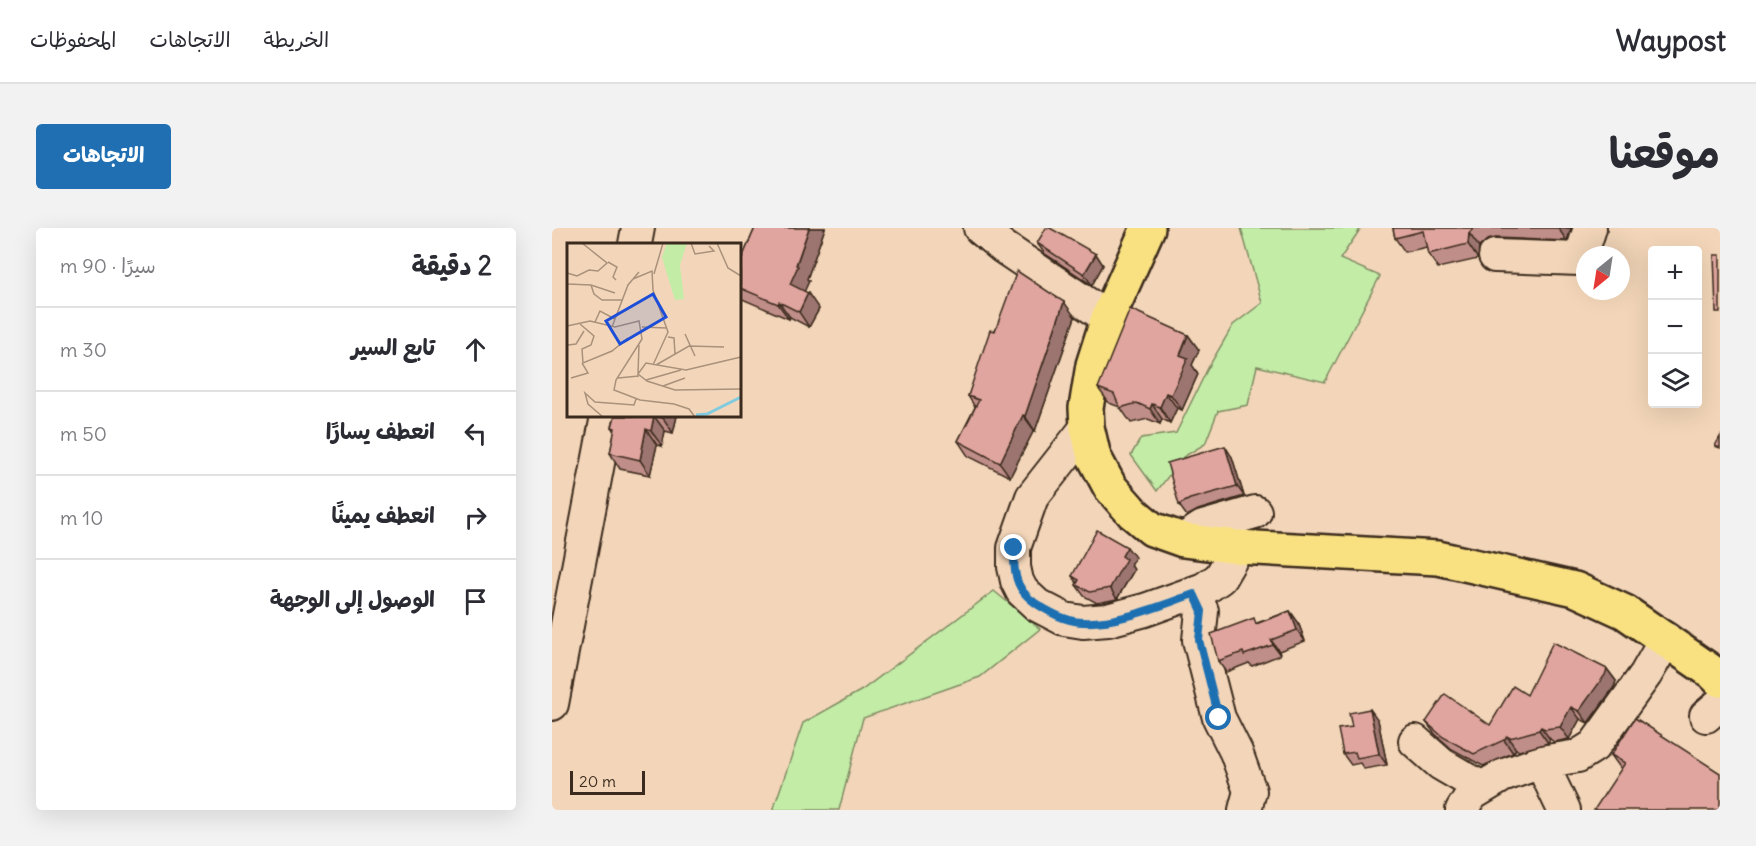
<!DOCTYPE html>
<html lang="ar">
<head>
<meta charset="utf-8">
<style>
  body { margin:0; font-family:Delius,"Playpen Sans Arabic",sans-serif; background:#f2f2f3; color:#2b2b33; direction:rtl }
  .controls { position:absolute; right:18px; top:18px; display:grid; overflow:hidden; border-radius:6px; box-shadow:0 6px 24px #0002 }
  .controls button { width:54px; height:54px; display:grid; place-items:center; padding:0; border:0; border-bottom:2px solid #e1e1e2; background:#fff; color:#2b2b33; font:30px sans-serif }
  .compass { position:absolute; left:1024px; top:18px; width:54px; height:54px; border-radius:50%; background:#fff; box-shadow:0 6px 24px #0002; rotate:210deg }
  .scale { position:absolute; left:18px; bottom:15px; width:75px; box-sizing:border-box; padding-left:6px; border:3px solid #3b2a1e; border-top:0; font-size:16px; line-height:21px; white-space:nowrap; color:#3b2a1e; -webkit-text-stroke:4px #f3d6b9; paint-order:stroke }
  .stop { position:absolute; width:18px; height:18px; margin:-14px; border:4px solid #1f6fb2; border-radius:50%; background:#fff }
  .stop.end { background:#1f6fb2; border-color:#fff; box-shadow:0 2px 6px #0008 }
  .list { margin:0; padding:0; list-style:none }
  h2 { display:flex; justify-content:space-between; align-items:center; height:78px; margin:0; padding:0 24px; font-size:26px }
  h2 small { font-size:20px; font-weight:400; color:#7c7c81 }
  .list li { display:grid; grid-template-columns:39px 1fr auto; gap:18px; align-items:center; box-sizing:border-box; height:84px; padding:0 24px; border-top:2px solid #e1e1e2 }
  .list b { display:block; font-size:22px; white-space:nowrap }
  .list em { font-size:20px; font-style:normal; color:#7c7c81 }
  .icon { flex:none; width:33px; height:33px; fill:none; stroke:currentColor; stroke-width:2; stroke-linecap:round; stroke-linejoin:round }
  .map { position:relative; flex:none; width:1168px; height:582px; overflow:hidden; direction:ltr; border-radius:6px }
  header { display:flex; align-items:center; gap:36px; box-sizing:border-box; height:84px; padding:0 30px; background:#fff; border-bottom:2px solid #e1e1e2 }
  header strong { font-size:28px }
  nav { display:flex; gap:33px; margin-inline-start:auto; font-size:21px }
  .intro { display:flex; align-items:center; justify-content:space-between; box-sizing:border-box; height:144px; padding:0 36px }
  h1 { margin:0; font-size:42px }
  .button { padding:15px 27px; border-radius:6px; background:#1f6fb2; color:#fff; font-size:21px; font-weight:700 }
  main { display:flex; gap:36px; padding:0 36px }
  aside { flex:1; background:#fff; border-radius:6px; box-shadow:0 6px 24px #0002 }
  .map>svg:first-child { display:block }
</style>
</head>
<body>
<header>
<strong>Waypost</strong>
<nav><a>الخريطة</a><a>الاتجاهات</a><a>المحفوظات</a></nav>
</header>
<div class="intro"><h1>موقعنا</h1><a class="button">الاتجاهات</a></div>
<main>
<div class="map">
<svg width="1168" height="582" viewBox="0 0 1168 582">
  <rect width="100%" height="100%" fill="#f3d6b9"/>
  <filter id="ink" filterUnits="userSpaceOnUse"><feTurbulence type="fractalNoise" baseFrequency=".0167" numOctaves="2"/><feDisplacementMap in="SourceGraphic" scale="12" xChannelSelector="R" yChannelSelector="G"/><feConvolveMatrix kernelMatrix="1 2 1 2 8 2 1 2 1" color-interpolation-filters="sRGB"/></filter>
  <g filter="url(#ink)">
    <!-- green -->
    <path fill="#c3eca7" stroke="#7f8b62" stroke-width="1.5" d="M 689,0 L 809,0 L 788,31 L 828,48 L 773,154 L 705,138 L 696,177 L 666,183 L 653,216 L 631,229 L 605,263 L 579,227 L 589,210 L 624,205 L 656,140 L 681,97 L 710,75 Z
      M 442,363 L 488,401 L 428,449 L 311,490 L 287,582 L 221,582 L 251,495 L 310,462 Z"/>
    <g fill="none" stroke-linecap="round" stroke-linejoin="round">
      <defs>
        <path id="minor" d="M 428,0 L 451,19 L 556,90
          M 83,16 L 86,0
          M 943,28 L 1028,31 L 1038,0
          M 535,199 L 480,269 L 462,320 L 462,339 L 465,353 L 470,363 L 485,377 L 512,391 L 531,394 L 556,392 L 593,382 L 652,361 L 668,350 L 686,319
          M 631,312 L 651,299 L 703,284
          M 642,366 L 650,383 L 647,412 L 667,490 L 684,524 L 698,563 L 693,582
          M 0,476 L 55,188
          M 1154,488 L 1168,476
          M 863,513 L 889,536 L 930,560
          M 989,534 L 1012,582
          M 910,582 L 920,566 L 950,548 L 989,534 L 1026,528 L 1042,518 L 1094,446 L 1114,411"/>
        <path id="major" d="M 596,0 L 556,90 L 541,137 L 534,180 L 535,199 L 542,229 L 558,259 L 581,285 L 600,301 L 631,312 L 686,319 L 886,330 L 1023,361 L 1073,384 L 1160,444 L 1168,452"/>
      </defs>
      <!-- minor casing -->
      <use href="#minor" stroke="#3b2a1e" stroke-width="36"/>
      <!-- major casing -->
      <use href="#major" stroke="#3b2a1e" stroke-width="38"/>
      <!-- minor -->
      <use href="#minor" stroke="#f3d6b9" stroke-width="32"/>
      <!-- major -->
      <use href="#major" stroke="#f9e181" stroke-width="33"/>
    </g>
    <!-- wall -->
    <path fill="#c08e88" stroke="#3b2a1e" stroke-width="1.5" d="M 203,0 L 273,0 L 255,51 L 257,53 L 252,63 L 267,81 L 257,99 L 238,89 L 237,91 L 188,70 L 188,35 Z
      M 841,0 L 1019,0 L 1015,13 L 944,10 L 935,12 L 927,19 L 926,31 L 886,40 L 876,26 L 875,19 L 853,24 L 843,10 Z
      M 485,15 L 544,26 L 551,37 L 540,57 L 493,26 Z
      M 523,89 L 483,203 L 482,202 L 458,249 L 416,228 L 406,213 L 423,179 L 416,168 L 443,103 Z
      M 636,107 L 647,122 L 640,137 L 646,146 L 630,182 L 625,180 L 618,195 L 610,191 L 608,196 L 596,191 L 579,195 L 568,179 L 557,175 L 546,160 Z
      M 63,188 L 125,188 L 121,205 L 113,203 L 110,218 L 105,217 L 98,247 L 68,241 L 58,225 L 63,203 L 60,199 Z
      M 680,229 L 692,268 L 646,282 L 635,288 L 627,277 Z
      M 583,329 L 579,337 L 582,342 L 565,371 L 545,375 L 532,368 L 524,357 L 525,355 L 520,348 Z
      M 738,383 L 746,394 L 753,413 L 727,423 L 728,427 L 700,438 L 697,435 L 674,444 L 666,433 L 705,395 Z
      M 1055,441 L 1064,453 L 1062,459 L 1036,495 L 1028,491 L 1017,511 L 1002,514 L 998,511 L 996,515 L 967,523 L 964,521 L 961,525 L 931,538 L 900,521 L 883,506 L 874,494 L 938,497 L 975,467 Z
      M 826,492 L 835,537 L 812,541 L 808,535 L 799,537 L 791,526 Z
      M 1059,527 L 1168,545 L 1069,541 Z"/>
    <!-- shaded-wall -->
    <path fill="#9c746f" stroke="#3b2a1e" stroke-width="1.5" d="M 257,0 L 273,0 L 255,51 L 257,53 L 249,71 L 238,56 Z
      M 1006,0 L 1019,0 L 1015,13 Z
      M 917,5 L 927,19 L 926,31 L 916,16 Z
      M 544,26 L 551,37 L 540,57 L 532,46 Z
      M 256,65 L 267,81 L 257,99 L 247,84 Z
      M 227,74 L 238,89 L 237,91 L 226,76 Z
      M 512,74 L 523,89 L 483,203 L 473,188 Z
      M 636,107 L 647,122 L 640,137 L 646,146 L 630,182 L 619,167 L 628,127 Z
      M 614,165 L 625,180 L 618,195 L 608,179 Z
      M 600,176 L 610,191 L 608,196 L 598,181 Z
      M 471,187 L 482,202 L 458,249 L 448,235 Z
      M 102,188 L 113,203 L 110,218 L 99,203 Z
      M 111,188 L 125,188 L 121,205 L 111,190 Z
      M 94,201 L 105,217 L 98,247 L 88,232 Z
      M 673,218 L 680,229 L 692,268 L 685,258 Z
      M 575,319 L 583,329 L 579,337 L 582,342 L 565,371 L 558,360 L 570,328 Z
      M 738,383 L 746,394 L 753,413 L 745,402 Z
      M 719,412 L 727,423 L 728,427 L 721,417 Z
      M 1055,441 L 1064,453 L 1062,459 L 1036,495 L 1027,483 Z
      M 1019,479 L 1028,491 L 1017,511 L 1008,499 Z
      M 818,481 L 826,492 L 835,537 L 827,526 Z
      M 989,499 L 998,511 L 996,515 L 987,502 Z
      M 955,508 L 964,521 L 961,525 L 952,512 Z"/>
    <!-- building -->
    <path fill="#dfa59e" stroke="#3b2a1e" stroke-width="1.5" d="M 203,0 L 257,0 L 244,37 L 246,38 L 238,56 L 256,65 L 247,84 L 227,74 L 226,76 L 188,60 L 188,35 Z
      M 494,0 L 498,0 L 544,26 L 532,46 L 485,15 Z
      M 841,0 L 922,0 L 917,5 L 916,16 L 876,26 L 871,3 L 843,10 Z
      M 1162,27 L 1168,27 L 1168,84 L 1164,84 Z
      M 465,43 L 512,74 L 473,188 L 471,187 L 448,235 L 406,213 L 427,172 L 416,168 L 438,102 L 443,103 Z
      M 578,81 L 636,107 L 628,127 L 636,130 L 619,167 L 614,165 L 608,179 L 600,176 L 598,181 L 585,175 L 568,180 L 562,166 L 546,160 Z
      M 63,188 L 111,188 L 111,190 L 102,188 L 99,203 L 94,201 L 88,232 L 58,225 L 63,200 L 60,199 Z
      M 1168,209 L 1168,220 L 1163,218 Z
      M 673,218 L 685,258 L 638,271 L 627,277 L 615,235 Z
      M 545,302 L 575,319 L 570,328 L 574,331 L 558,360 L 538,364 L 524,357 L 527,352 L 520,348 Z
      M 738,383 L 745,402 L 719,412 L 721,417 L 692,427 L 691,424 L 666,433 L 659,406 L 702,390 L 704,396 Z
      M 1001,414 L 1055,441 L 1053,447 L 1027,483 L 1019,479 L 1008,499 L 993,501 L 989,499 L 987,502 L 958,510 L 955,508 L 952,512 L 922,526 L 891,509 L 874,494 L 893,466 L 938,497 L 961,458 L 975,467 Z
      M 818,481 L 827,526 L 805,530 L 803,524 L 791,526 L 786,501 L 800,499 L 797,485 Z
      M 1083,490 L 1168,545 L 1168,582 L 1042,582 L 1073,535 L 1059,527 Z"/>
  </g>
  <g fill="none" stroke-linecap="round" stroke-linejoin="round" filter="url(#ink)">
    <!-- route -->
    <path stroke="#1f6fb2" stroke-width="8" d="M 462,320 C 461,350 465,366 493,381 C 505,388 517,394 531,394 C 566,396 609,377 642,366 L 650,383 L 647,412 L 667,490"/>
  </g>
  <!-- overview -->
  <g transform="translate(15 15)">
    <rect width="174" height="174" fill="#f3d6b9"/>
    <path d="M 100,0 L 120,0 L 113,22 L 117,56 L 108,57 L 99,28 L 95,14 Z" fill="#c3eca7"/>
    <path fill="none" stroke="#80cbe0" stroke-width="3" d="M 129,172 L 140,171 L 174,154"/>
    <path fill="none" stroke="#a9917b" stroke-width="1.5" d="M 124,0 L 128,11 L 147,8 L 142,3M 150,0 L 161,25 L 174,33M 41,19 L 50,24 L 46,34 L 49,37M 0,30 L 10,33 L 22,27 L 31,28 L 40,20 L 15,0M 87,31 L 96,0M 66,36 L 85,28 L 86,47 L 101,89 L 86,122M 0,41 L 24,42 L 48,50M 24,42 L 27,51 L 35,57 L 56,57M 28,79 L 33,68 L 48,76M 13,81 L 27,93 L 24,102 L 15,106 L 16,120 L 45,108 L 61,95M 0,83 L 23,78 L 48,84 L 72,78 L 75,96 L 49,137 L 47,147 L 73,157 L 107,161 L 122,166 L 128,174M 45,84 L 61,42 L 72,29M 75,84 L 99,85M 118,91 L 128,113M 101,94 L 107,95 L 108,111M 1,102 L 9,101 L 17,88M 72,102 L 71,131 L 79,120 L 119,127 L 174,114M 89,122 L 122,103 L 157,104M 71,131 L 80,138 L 108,147 L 174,146M 4,135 L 21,130 L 15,120M 51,135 L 72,133M 79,137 L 114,127M 96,143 L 118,135M 36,174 L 21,161 L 18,150 L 28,159 L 67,162 L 69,156"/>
    <path fill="#1d4ed8" fill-opacity="0.15" stroke="#1d4ed8" stroke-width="3" d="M 86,51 L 99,74 L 53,101 L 39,78 Z"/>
    <rect width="174" height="174" fill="none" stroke="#3b2a1e" stroke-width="3"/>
  </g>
</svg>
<div class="controls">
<button>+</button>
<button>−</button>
<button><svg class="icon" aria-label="layers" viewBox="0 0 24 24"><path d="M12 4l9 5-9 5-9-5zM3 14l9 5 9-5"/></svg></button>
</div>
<svg class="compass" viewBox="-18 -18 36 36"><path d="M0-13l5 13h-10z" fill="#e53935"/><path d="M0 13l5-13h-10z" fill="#7c7c81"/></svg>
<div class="scale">20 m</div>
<div class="stop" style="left:667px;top:490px"></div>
<div class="stop end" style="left:462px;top:320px"></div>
</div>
<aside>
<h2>2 دقيقة<small>سيرًا · 90 m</small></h2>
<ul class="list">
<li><svg class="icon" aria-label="ahead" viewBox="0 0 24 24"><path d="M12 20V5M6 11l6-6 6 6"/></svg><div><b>تابع السير</b></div><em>30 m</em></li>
<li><svg class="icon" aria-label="left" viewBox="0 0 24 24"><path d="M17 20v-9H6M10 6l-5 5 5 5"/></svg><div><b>انعطف يسارًا</b></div><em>50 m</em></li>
<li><svg class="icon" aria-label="right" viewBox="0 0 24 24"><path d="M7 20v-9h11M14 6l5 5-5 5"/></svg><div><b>انعطف يمينًا</b></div><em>10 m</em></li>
<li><svg class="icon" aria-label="arrive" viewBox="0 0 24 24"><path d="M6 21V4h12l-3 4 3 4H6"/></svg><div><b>الوصول إلى الوجهة</b></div></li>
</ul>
</aside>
</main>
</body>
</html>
